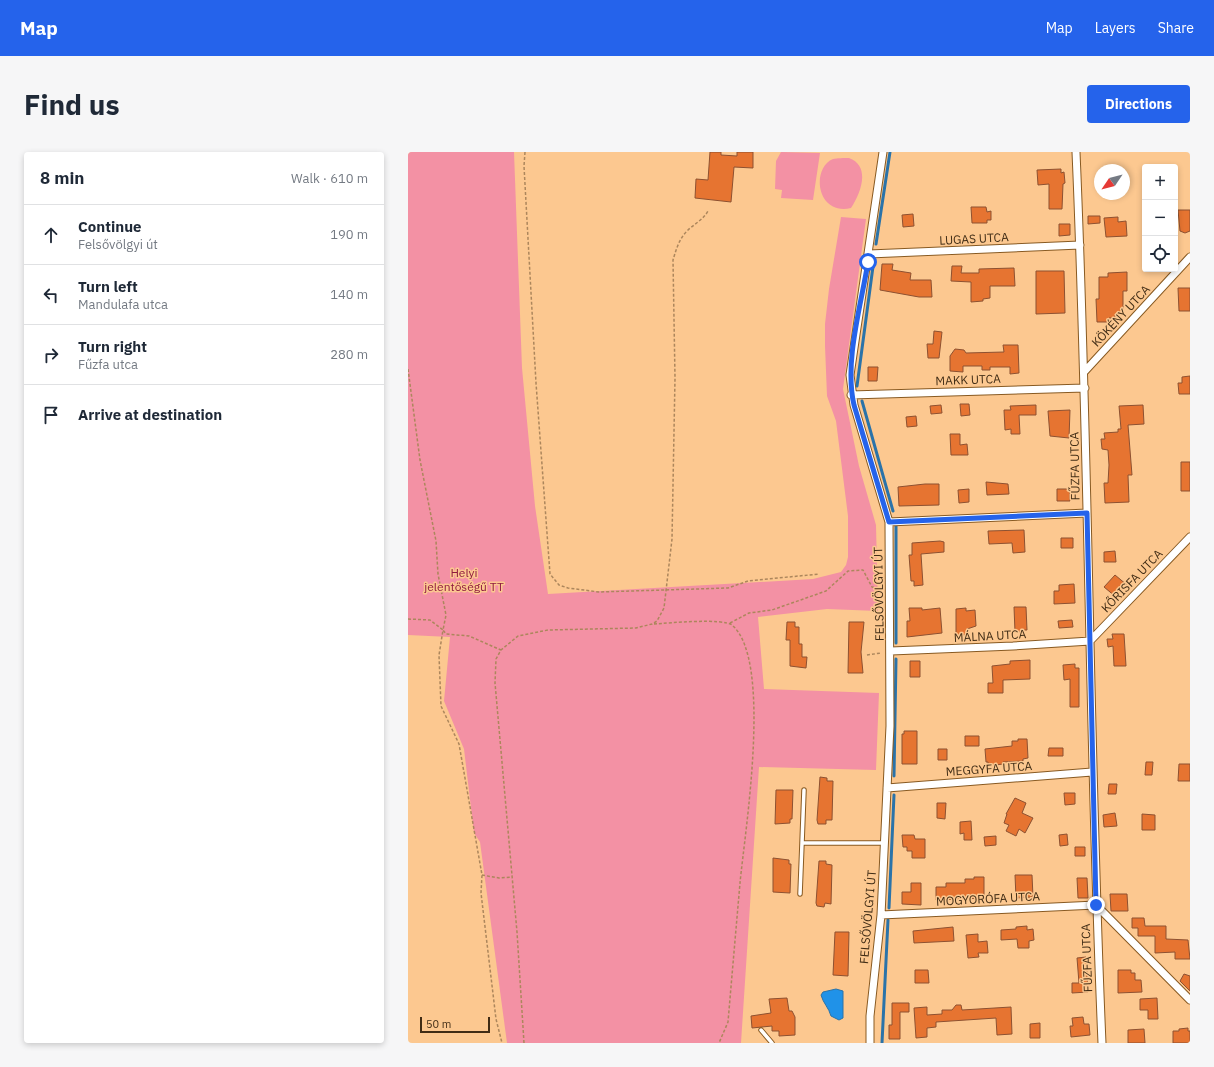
<!DOCTYPE html>
<html lang="en">
<head>
<meta charset="utf-8">
<style>
  body { margin:0; font-family:"IBM Plex Sans",sans-serif; background:#f6f6f7; color:#1f2937 }
  .controls { position:absolute; right:12px; top:12px; display:grid; overflow:hidden; border-radius:4px; box-shadow:0 2px 6px #0003 }
  .controls button { width:36px; height:36px; display:grid; place-items:center; padding:0; border:0; border-bottom:1px solid #e0e1e3; background:#fff; color:#1f2937; font:20px sans-serif }
  .compass { position:absolute; left:686px; top:12px; width:36px; height:36px; border-radius:50%; background:#fff; box-shadow:0 2px 6px #0003; rotate:235deg }
  .scale { position:absolute; left:12px; bottom:10px; width:70px; box-sizing:border-box; padding-left:4px; border:2px solid #402c15; border-top:0; font-size:11px; line-height:14px; white-space:nowrap; color:#402c15; -webkit-text-stroke:3px #fcc890; paint-order:stroke }
  .stop { position:absolute; width:12px; height:12px; margin:-9px; border:3px solid #2563eb; border-radius:50%; background:#fff }
  .stop.end { background:#2563eb; border-color:#fff; box-shadow:0 1px 4px #0008 }
  .list { margin:0; padding:0; list-style:none }
  h2 { display:flex; justify-content:space-between; align-items:center; height:52px; margin:0; padding:0 16px; font-size:17px }
  h2 small { font-size:13px; font-weight:400; color:#747a83 }
  .list li { display:grid; grid-template-columns:26px 1fr auto; gap:12px; align-items:center; box-sizing:border-box; height:60px; padding:0 16px; border-top:1px solid #e0e1e3 }
  .list b { display:block; font-size:15px; white-space:nowrap }
  .list p { margin:0; font-size:13px; white-space:nowrap; color:#747a83 }
  .list em { font-size:13px; font-style:normal; color:#747a83 }
  .icon { flex:none; width:22px; height:22px; fill:none; stroke:currentColor; stroke-width:2; stroke-linecap:round; stroke-linejoin:round }
  .map { position:relative; flex:none; width:782px; height:891px; overflow:hidden; border-radius:4px }
  header { display:flex; align-items:center; gap:24px; box-sizing:border-box; height:56px; padding:0 20px; background:#2563eb; color:#fff }
  header strong { font-size:19px }
  nav { display:flex; gap:22px; margin-inline-start:auto; font-size:14px }
  .intro { display:flex; align-items:center; justify-content:space-between; box-sizing:border-box; height:96px; padding:0 24px }
  h1 { margin:0; font-size:28px }
  .button { padding:10px 18px; border-radius:4px; background:#2563eb; color:#fff; font-size:14px; font-weight:700 }
  main { display:flex; gap:24px; padding:0 24px }
  aside { flex:1; background:#fff; border-radius:4px; box-shadow:0 2px 6px #0003 }
  .map>svg:first-child { display:block }
</style>
</head>
<body>
<header>
<strong>Map</strong>
<nav><a>Map</a><a>Layers</a><a>Share</a></nav>
</header>
<div class="intro"><h1>Find us</h1><a class="button">Directions</a></div>
<main>
<aside>
<h2>8 min<small>Walk · 610 m</small></h2>
<ul class="list">
<li><svg class="icon" aria-label="ahead" viewBox="0 0 24 24"><path d="M12 20V5M6 11l6-6 6 6"/></svg><div><b>Continue</b><p>Felsővölgyi út</p></div><em>190 m</em></li>
<li><svg class="icon" aria-label="left" viewBox="0 0 24 24"><path d="M17 20v-9H6M10 6l-5 5 5 5"/></svg><div><b>Turn left</b><p>Mandulafa utca</p></div><em>140 m</em></li>
<li><svg class="icon" aria-label="right" viewBox="0 0 24 24"><path d="M7 20v-9h11M14 6l5 5-5 5"/></svg><div><b>Turn right</b><p>Fűzfa utca</p></div><em>280 m</em></li>
<li><svg class="icon" aria-label="arrive" viewBox="0 0 24 24"><path d="M6 21V4h12l-3 4 3 4H6"/></svg><div><b>Arrive at destination</b></div></li>
</ul>
</aside>
<div class="map">
<svg width="782" height="891" viewBox="0 0 782 891">
  <rect width="100%" height="100%" fill="#fcc890"/>
  <!-- green -->
  <path fill="#f391a4" d="M 0,0 L 106,0 L 114,216 L 127,354 L 140,442 L 405,427 L 433,420 L 438,413 L 440,405 L 440,364 L 428,269 L 419,244 L 417,194 L 417,172 L 421,137 L 433,65 L 458,67 L 435,237 L 451,314 L 468,373 L 470,459 L 419,457 L 350,465 L 356,537 L 471,541 L 468,618 L 351,615 L 333,891 L 99,891 L 72,690 L 66,681 L 56,597 L 36,549 L 42,485 L 0,483 Z
    M 373,0 L 412,1 L 405,48 L 373,46 L 374,38 L 367,37 L 368,9 Z
    M 441,6 C 463,14 453,41 443,56 C 408,64 403,16 425,7 C 429,6 436,6 441,6 Z"/>
  <!-- water -->
  <path fill="#2092e8" stroke="#2a73a9" d="M 428,837 L 435,839 L 435,866 L 431,868 L 423,864 C 421,856 415,851 413,843 L 415,840 Z"/>
  <g fill="none" stroke-linecap="round" stroke-linejoin="round">
    <!-- stream -->
    <path stroke="#2a73a9" stroke-width="3" d="M 468,92 L 482,0
      M 449,234 L 466,107
      M 454,249 L 485,359
      M 488,374 L 488,491
      M 486,624 L 488,507
      M 481,756 L 486,643
      M 474,891 L 480,768"/>
  </g>
  <!-- building -->
  <path fill="#e67431" stroke="#8d5131" d="M 302,0 L 313,0 L 313,3 L 329,4 L 329,0 L 345,0 L 345,16 L 326,15 L 323,50 L 287,46 L 288,27 L 300,28 Z
    M 653,17 L 653,21 L 656,20 L 657,31 L 655,32 L 654,57 L 641,57 L 641,32 L 630,33 L 629,18 Z
    M 563,55 L 578,55 L 579,60 L 583,59 L 583,68 L 579,68 L 579,71 L 564,71 Z
    M 770,58 L 782,58 L 782,79 L 777,81 L 772,79 Z
    M 505,62 L 506,74 L 495,75 L 494,63 Z
    M 680,64 L 692,64 L 692,71 L 680,72 Z
    M 710,65 L 710,70 L 718,69 L 719,84 L 698,85 L 696,66 Z
    M 651,72 L 662,72 L 662,83 L 651,84 Z
    M 474,112 L 485,112 L 484,118 L 503,121 L 502,128 L 523,128 L 524,145 L 511,145 L 472,138 Z
    M 544,114 L 554,114 L 553,121 L 571,121 L 571,117 L 606,116 L 607,134 L 582,134 L 582,146 L 575,147 L 575,149 L 563,150 L 563,130 L 543,129 Z
    M 628,119 L 656,119 L 657,161 L 628,162 Z
    M 719,120 L 719,139 L 715,139 L 715,159 L 712,159 L 712,163 L 707,163 L 707,166 L 701,166 L 701,170 L 689,170 L 688,147 L 691,147 L 691,125 L 700,125 L 700,121 Z
    M 770,136 L 782,136 L 782,159 L 771,159 Z
    M 526,179 L 534,180 L 531,206 L 520,206 L 519,192 L 525,192 Z
    M 595,193 L 610,193 L 611,221 L 602,222 L 602,215 L 582,215 L 582,218 L 574,218 L 574,214 L 555,214 L 555,220 L 542,219 L 542,204 L 547,197 L 556,198 L 558,201 L 596,200 Z
    M 460,215 L 470,215 L 469,229 L 460,229 Z
    M 782,224 L 782,242 L 771,242 L 770,231 L 774,231 L 774,225 Z
    M 552,252 L 561,252 L 562,263 L 553,264 Z
    M 533,253 L 534,261 L 523,262 L 522,254 Z
    M 628,253 L 628,263 L 611,263 L 612,282 L 603,282 L 603,277 L 597,278 L 596,258 L 603,258 L 602,254 Z
    M 735,253 L 736,272 L 720,273 L 724,323 L 720,323 L 721,350 L 697,351 L 696,331 L 700,331 L 701,313 L 700,298 L 694,297 L 693,287 L 697,287 L 696,281 L 710,280 L 710,277 L 713,277 L 711,254 Z
    M 662,258 L 661,286 L 642,284 L 640,259 Z
    M 508,264 L 509,274 L 499,275 L 498,265 Z
    M 542,282 L 552,282 L 552,293 L 559,292 L 560,303 L 543,303 Z
    M 773,310 L 782,310 L 782,339 L 773,339 Z
    M 578,330 L 600,332 L 601,342 L 579,343 Z
    M 517,332 L 531,332 L 531,353 L 491,354 L 490,335 Z
    M 561,337 L 561,350 L 551,351 L 550,338 Z
    M 649,337 L 662,337 L 662,349 L 649,349 Z
    M 616,378 L 617,400 L 605,401 L 604,391 L 581,392 L 580,379 Z
    M 653,386 L 665,386 L 665,396 L 653,396 Z
    M 532,389 L 536,390 L 536,400 L 513,402 L 515,433 L 506,434 L 506,429 L 503,429 L 501,403 L 504,403 L 504,391 Z
    M 707,399 L 708,410 L 696,410 L 696,400 Z
    M 707,423 L 719,433 L 708,445 L 696,435 Z
    M 666,432 L 667,451 L 646,452 L 646,439 L 651,439 L 651,433 Z
    M 606,455 L 618,455 L 619,478 L 614,478 L 614,480 L 607,480 Z
    M 501,456 L 514,456 L 514,458 L 532,456 L 534,481 L 499,485 L 499,469 L 502,469 Z
    M 558,456 L 558,459 L 567,458 L 568,474 L 559,477 L 559,483 L 548,483 L 548,457 Z
    M 664,468 L 665,475 L 651,476 L 650,469 Z
    M 379,470 L 387,470 L 387,475 L 391,475 L 391,492 L 394,492 L 394,505 L 399,505 L 398,516 L 382,514 L 382,488 L 378,488 Z
    M 441,470 L 456,470 L 453,500 L 455,521 L 440,521 Z
    M 704,482 L 716,482 L 718,514 L 706,514 L 705,494 L 700,495 L 699,487 L 705,487 Z
    M 622,508 L 622,527 L 595,528 L 595,541 L 580,541 L 580,531 L 585,531 L 584,514 L 602,512 L 602,509 Z
    M 502,509 L 512,509 L 512,525 L 502,525 Z
    M 667,512 L 667,516 L 671,516 L 671,555 L 662,555 L 662,527 L 656,528 L 655,513 Z
    M 496,579 L 509,579 L 509,612 L 494,612 L 494,582 L 496,582 Z
    M 557,584 L 571,584 L 571,594 L 557,594 Z
    M 610,587 L 619,587 L 620,606 L 615,607 L 615,609 L 595,610 L 595,612 L 580,614 L 580,610 L 578,610 L 577,597 L 604,594 L 604,589 L 610,589 Z
    M 641,596 L 655,596 L 655,604 L 640,604 Z
    M 530,597 L 539,597 L 539,608 L 530,608 Z
    M 738,610 L 745,610 L 744,623 L 737,623 Z
    M 771,612 L 782,612 L 782,629 L 770,629 Z
    M 412,625 L 419,626 L 419,629 L 425,629 L 424,668 L 418,668 L 418,672 L 410,672 L 409,668 Z
    M 701,632 L 709,632 L 708,642 L 700,642 Z
    M 368,638 L 385,638 L 384,667 L 382,667 L 382,671 L 367,672 Z
    M 656,641 L 667,641 L 667,652 L 657,653 Z
    M 607,646 L 618,651 L 614,661 L 625,666 L 617,681 L 611,677 L 608,684 L 598,679 L 601,673 L 596,671 L 599,662 L 598,662 Z
    M 529,651 L 538,651 L 537,667 L 529,666 Z
    M 707,661 L 709,674 L 696,675 L 695,663 Z
    M 734,662 L 747,663 L 747,678 L 734,678 Z
    M 563,669 L 564,688 L 556,688 L 556,681 L 552,682 L 552,670 Z
    M 659,682 L 660,693 L 652,694 L 651,683 Z
    M 494,683 L 506,683 L 507,687 L 517,687 L 517,706 L 504,706 L 504,699 L 499,699 L 499,695 L 495,695 Z
    M 588,684 L 588,693 L 577,694 L 576,685 Z
    M 667,695 L 677,695 L 677,704 L 667,704 Z
    M 365,706 L 381,708 L 381,712 L 383,712 L 382,741 L 365,740 Z
    M 411,709 L 418,709 L 418,712 L 424,713 L 423,752 L 417,751 L 416,755 L 409,754 L 408,751 Z
    M 607,723 L 624,723 L 625,745 L 608,746 Z
    M 566,725 L 576,725 L 576,746 L 528,748 L 528,735 L 538,735 L 538,731 L 557,731 L 557,727 L 566,727 Z
    M 669,726 L 679,726 L 680,746 L 670,746 Z
    M 503,731 L 513,731 L 513,753 L 494,752 L 494,740 L 503,740 Z
    M 702,742 L 719,742 L 720,759 L 703,759 Z
    M 724,766 L 736,766 L 737,774 L 758,774 L 758,787 L 780,788 L 782,807 L 767,807 L 767,800 L 747,801 L 747,784 L 730,784 L 730,776 L 724,776 Z
    M 619,774 L 619,778 L 625,777 L 626,788 L 621,789 L 621,796 L 610,796 L 609,787 L 593,788 L 593,778 L 608,777 L 608,775 Z
    M 545,775 L 546,789 L 506,791 L 505,779 Z
    M 427,780 L 441,780 L 440,824 L 425,823 Z
    M 570,782 L 570,790 L 579,789 L 580,801 L 570,801 L 571,805 L 560,806 L 558,783 Z
    M 678,805 L 680,840 L 664,841 L 664,831 L 671,831 L 669,806 Z
    M 507,818 L 520,818 L 521,831 L 507,831 Z
    M 710,818 L 723,818 L 723,821 L 727,821 L 727,828 L 733,828 L 734,840 L 710,841 Z
    M 776,822 L 782,824 L 782,839 L 772,829 Z
    M 379,846 L 381,859 L 384,859 L 387,865 L 387,883 L 371,884 L 371,879 L 364,879 L 364,874 L 344,876 L 343,864 L 363,861 L 361,847 Z
    M 749,846 L 750,867 L 740,867 L 740,858 L 732,858 L 732,847 Z
    M 484,851 L 501,851 L 501,860 L 492,860 L 492,887 L 481,887 L 481,873 L 484,873 Z
    M 548,853 L 553,853 L 554,858 L 603,855 L 604,882 L 589,883 L 588,866 L 528,870 L 528,875 L 519,876 L 519,885 L 508,886 L 506,856 L 519,855 L 519,863 L 534,862 L 534,858 L 544,858 Z
    M 675,865 L 676,872 L 681,872 L 682,883 L 663,885 L 662,874 L 665,874 L 664,866 Z
    M 632,871 L 632,886 L 622,886 L 622,872 Z
    M 780,876 L 780,879 L 782,879 L 782,891 L 765,891 L 765,879 L 771,879 L 771,877 Z
    M 736,877 L 737,891 L 720,891 L 720,878 Z"/>
  <g fill="none" stroke-linecap="round" stroke-linejoin="round">
    <defs>
      <path id="lane" d="M 394,691 L 396,638
        M 392,742 L 394,691 L 477,691
        M 353,878 L 364,891"/>
      <path id="street" d="M 668,0 C 681,297 681,594 694,891
        M 461,102 L 672,93
        M 677,219 L 782,105
        M 443,243 L 677,236
        M 481,370 L 679,361
        M 483,499 L 605,494 L 682,489 L 782,385
        M 479,636 L 684,620
        M 473,763 L 688,753 L 782,848
        M 462,891 L 462,864 L 473,763 L 482,574 L 481,370 L 446,253 L 442,223 L 475,0"/>
    </defs>
    <!-- lane casing -->
    <use href="#lane" stroke="#885a22" stroke-width="5.5"/>
    <!-- street casing -->
    <use href="#street" stroke="#885a22" stroke-width="9"/>
    <!-- path -->
    <path stroke="#ac865c" stroke-width="1.5" stroke-dasharray="3 2" stroke-linecap="butt" d="M 117,0 L 116,14 L 128,231 L 142,422 L 151,433 L 160,436 L 191,440 L 320,436 L 340,429 L 411,422
      M 0,217 L 12,308 L 28,389 L 30,422 L 38,463 L 35,478 L 38,482 L 61,484 L 93,498
      M 0,467 L 22,468 L 35,478 L 31,503 L 33,554 L 51,592 L 74,723 L 73,741 L 88,867 L 94,891
      M 322,471 L 341,461 L 364,458 L 418,439 L 440,419 L 455,418 L 464,435 L 473,436
      M 246,472 C 260,471 315,466 324,473 C 365,508 337,678 332,731 C 328,777 324,823 320,870 L 311,891
      M 459,503 L 473,501
      M 74,723 L 91,726 L 104,725
      M 116,891 L 109,780 L 87,531 L 88,507 L 93,498 L 110,484 L 140,478 L 228,476 L 244,472 L 249,469 L 256,456 L 264,387 L 267,226 L 265,108 C 268,98 271,87 279,79 C 286,72 295,68 300,59"/>
    <!-- lane -->
    <use href="#lane" stroke="#fff" stroke-width="3.5"/>
    <!-- street -->
    <use href="#street" stroke="#fff" stroke-width="7"/>
  </g>
  <g fill="none" stroke-linecap="round" stroke-linejoin="round">
    <!-- route -->
    <path stroke="#2563eb" stroke-width="5" d="M 460,110 C 453,154 436,210 446,253 L 481,370 L 679,361 L 688,753"/>
  </g>
  <g text-anchor="middle" stroke-width="3" stroke-linejoin="round" paint-order="stroke">
    <!-- street labels -->
    <g font-size="12" fill="#402c15" stroke="#fcc890">
      <text transform="translate(566 87) rotate(-3)" y="4">LUGAS UTCA</text>
      <text transform="translate(713 164) rotate(-47)" y="4">KÖKÉNY UTCA</text>
      <text transform="translate(560 228) rotate(-2)" y="4">MAKK UTCA</text>
      <text transform="translate(667 314) rotate(-91)" y="4">FŰZFA UTCA</text>
      <text transform="translate(724 429) rotate(-46)" y="4">KŐRISFA UTCA</text>
      <text transform="translate(471 442) rotate(-91)" y="4">FELSŐVÖLGYI ÚT</text>
      <text transform="translate(582 484) rotate(-3)" y="4">MÁLNA UTCA</text>
      <text transform="translate(581 617) rotate(-4)" y="4">MEGGYFA UTCA</text>
      <text transform="translate(580 747) rotate(-3)" y="4">MOGYORÓFA UTCA</text>
      <text transform="translate(460 765) rotate(-85)" y="4">FELSŐVÖLGYI ÚT</text>
      <text transform="translate(679 806) rotate(-92)" y="4">FŰZFA UTCA</text>
    </g>
    <!-- park labels -->
    <g font-size="12" fill="#8f1a40" stroke="#fcc890">
      <text x="56" y="425">Helyi<tspan x="56" dy="14">jelentőségű TT</tspan></text>
    </g>
  </g>
</svg>
<div class="controls">
<button>+</button>
<button>−</button>
<button><svg class="icon" aria-label="locate" viewBox="0 0 24 24"><circle cx="12" cy="12" r="6"/><path d="M12 2v4M12 18v4M2 12h4M18 12h4"/></svg></button>
</div>
<svg class="compass" viewBox="-18 -18 36 36"><path d="M0-13l5 13h-10z" fill="#e53935"/><path d="M0 13l5-13h-10z" fill="#747a83"/></svg>
<div class="scale">50 m</div>
<div class="stop" style="left:460px;top:110px"></div>
<div class="stop end" style="left:688px;top:753px"></div>
</div>
</main>
</body>
</html>
